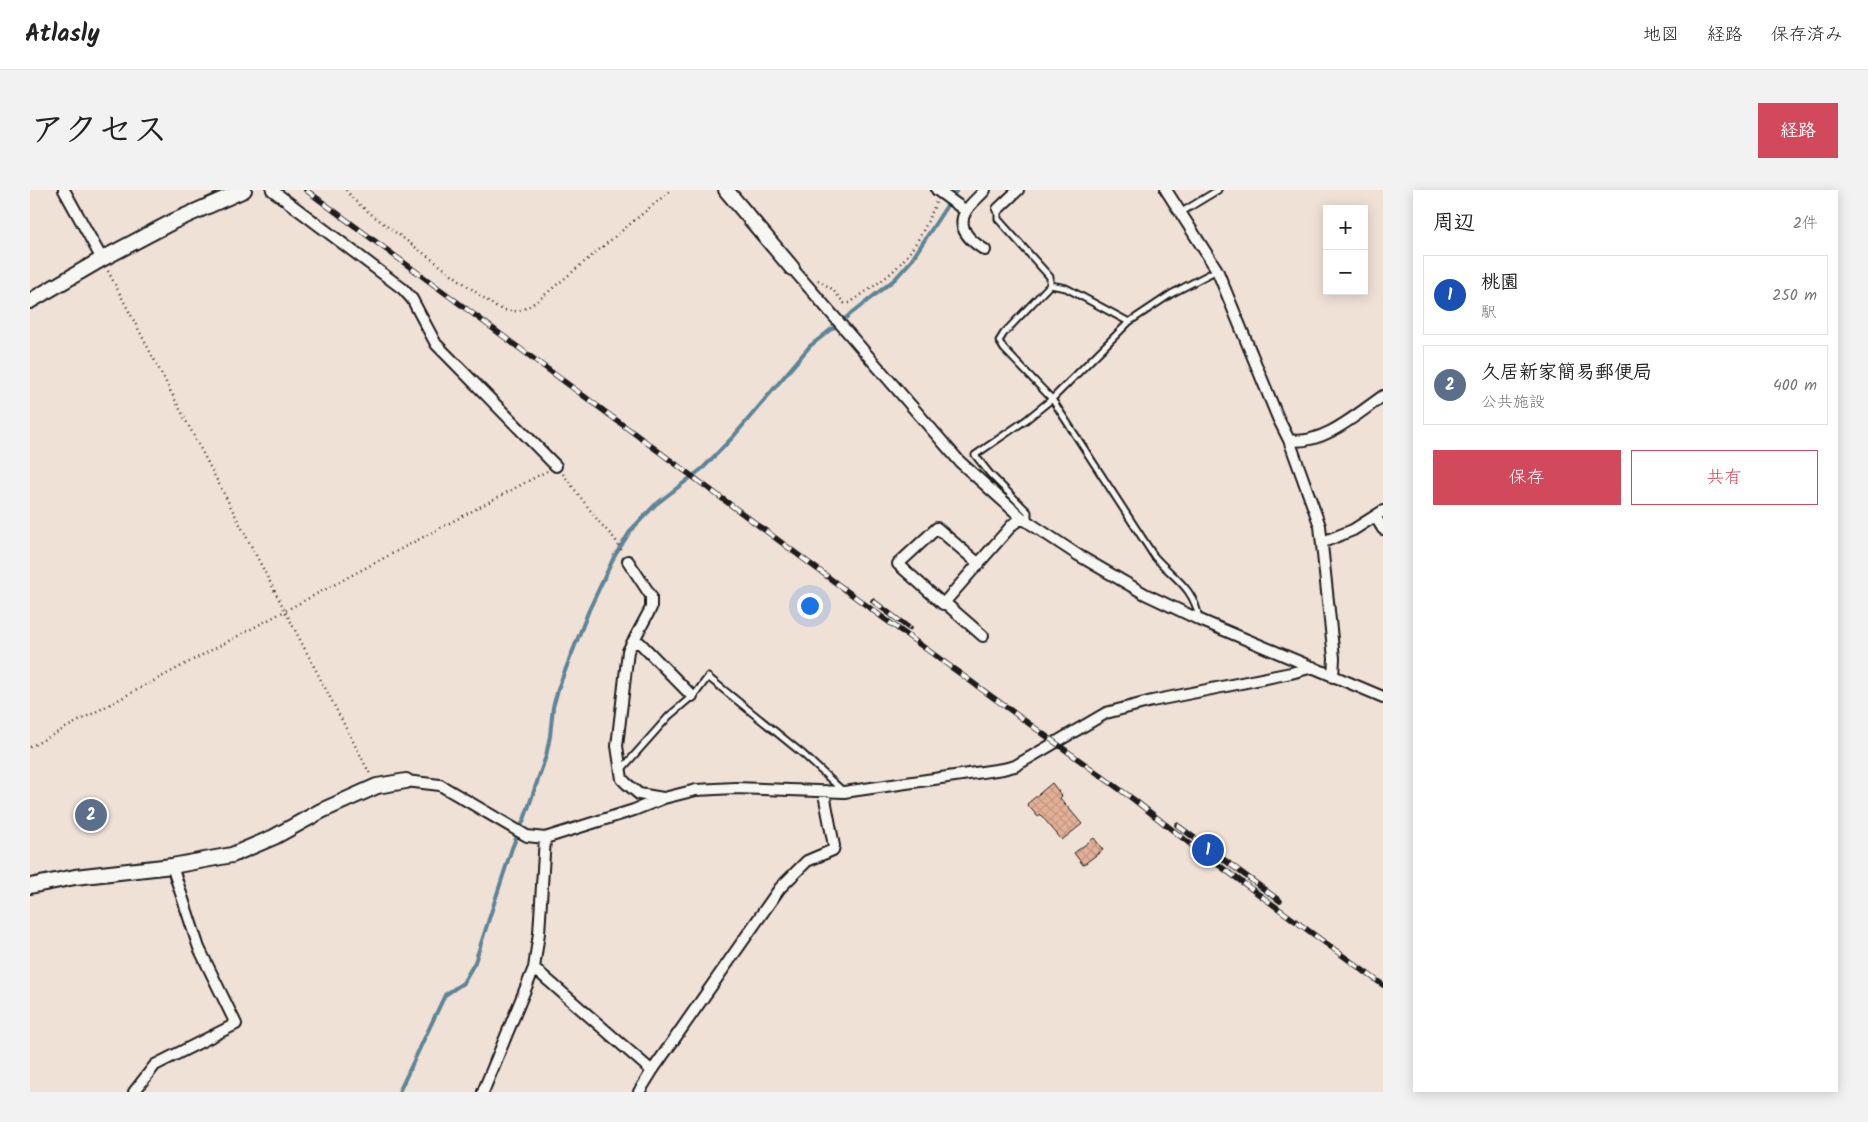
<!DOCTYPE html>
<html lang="ja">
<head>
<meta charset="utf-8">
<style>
  body { margin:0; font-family:Kalam,"Klee One",sans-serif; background:#f2f2f2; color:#222 }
  .controls { position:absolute; right:15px; top:15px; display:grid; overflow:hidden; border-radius:0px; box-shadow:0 2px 12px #0003 }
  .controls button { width:45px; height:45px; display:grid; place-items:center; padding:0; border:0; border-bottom:1px solid #e0e0e0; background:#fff; color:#222; font:25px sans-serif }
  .you { position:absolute; left:779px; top:415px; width:18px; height:18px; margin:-12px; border:4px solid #fff; border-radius:50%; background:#1a73e8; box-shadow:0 0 0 8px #1a73e833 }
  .badge { display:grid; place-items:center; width:32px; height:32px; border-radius:50%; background:#d1495b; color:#fff; font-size:16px; font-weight:700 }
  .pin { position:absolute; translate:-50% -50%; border:2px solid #fff; box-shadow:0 1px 5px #0006 }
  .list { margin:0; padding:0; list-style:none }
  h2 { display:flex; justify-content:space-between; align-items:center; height:65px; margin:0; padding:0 20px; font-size:21px }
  h2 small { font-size:16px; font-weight:400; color:#767676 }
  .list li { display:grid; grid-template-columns:32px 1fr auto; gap:15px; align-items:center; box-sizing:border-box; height:80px; margin:0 10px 10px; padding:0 10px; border:1px solid #e0e0e0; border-radius:0px }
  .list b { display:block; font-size:19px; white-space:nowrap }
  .list p { margin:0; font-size:16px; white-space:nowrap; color:#767676 }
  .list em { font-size:16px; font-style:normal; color:#767676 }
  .actions { display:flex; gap:10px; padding:15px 20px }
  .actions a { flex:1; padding:11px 0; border:1px solid #d1495b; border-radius:0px; text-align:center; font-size:18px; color:#d1495b }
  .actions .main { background:#d1495b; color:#fff }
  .map { position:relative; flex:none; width:1353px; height:902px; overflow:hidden; border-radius:0px }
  header { display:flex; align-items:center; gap:30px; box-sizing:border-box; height:70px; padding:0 25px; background:#fff; border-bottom:1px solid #e0e0e0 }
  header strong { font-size:24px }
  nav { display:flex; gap:28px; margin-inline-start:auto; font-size:18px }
  .intro { display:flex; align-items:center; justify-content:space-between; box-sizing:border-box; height:120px; padding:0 30px }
  h1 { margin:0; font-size:35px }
  .button { padding:12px 22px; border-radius:0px; background:#d1495b; color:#fff; font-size:18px; font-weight:700 }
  main { display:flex; gap:30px; padding:0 30px }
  aside { flex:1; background:#fff; border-radius:0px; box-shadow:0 2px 12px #0003 }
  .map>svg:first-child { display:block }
</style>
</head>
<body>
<header>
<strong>Atlasly</strong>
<nav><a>地図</a><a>経路</a><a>保存済み</a></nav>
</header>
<div class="intro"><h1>アクセス</h1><a class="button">経路</a></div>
<main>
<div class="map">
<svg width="1353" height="902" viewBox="0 0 1353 902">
  <defs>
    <pattern id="building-cross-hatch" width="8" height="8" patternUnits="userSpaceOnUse" patternTransform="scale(1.25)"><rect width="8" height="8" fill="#e3b095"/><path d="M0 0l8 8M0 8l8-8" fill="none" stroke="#c29780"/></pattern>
  </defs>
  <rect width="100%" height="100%" fill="#f0e1d6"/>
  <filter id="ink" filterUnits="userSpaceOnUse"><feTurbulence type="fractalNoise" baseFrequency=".02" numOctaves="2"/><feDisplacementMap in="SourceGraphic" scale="10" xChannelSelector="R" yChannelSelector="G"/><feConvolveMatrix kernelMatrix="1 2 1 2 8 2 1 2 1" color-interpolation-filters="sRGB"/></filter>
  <g filter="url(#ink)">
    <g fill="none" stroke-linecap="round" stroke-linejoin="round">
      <!-- stream -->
      <path stroke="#5d8497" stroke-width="4" d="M 369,902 L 415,805 L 433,793 L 445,772 L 482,658 L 495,627 L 516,566 L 520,546 L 523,517 L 529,496 L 559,420 L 584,367 L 601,340 L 625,315 L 673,278 L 703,247 L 780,156 L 865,89 L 881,71 L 927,0"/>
    </g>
    <!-- building -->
    <path fill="url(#building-cross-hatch)" stroke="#1c1c1c" d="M 1022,593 L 1032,606 L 1030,608 L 1052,634 L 1032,650 L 1010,624 L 1008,627 L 997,614 Z
      M 1064,648 L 1073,660 L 1053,675 L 1044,663 Z"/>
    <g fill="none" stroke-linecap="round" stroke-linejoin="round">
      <defs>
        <path id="lane" d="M 968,19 L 968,29 L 1020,87 L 1020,95 L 974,143 L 969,151 L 974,159 L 1022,209 L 1124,366 C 1144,389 1164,397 1169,429
          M 1150,23 L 1188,0
          M 1099,132 L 1141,104 L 1187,80
          M 998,331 L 998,322 L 960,284 L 945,265 L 996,230 L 1022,209 L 1099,132 L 1036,98 L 1020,95
          M 591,580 L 639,526 L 666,503 L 678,487 L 773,564 L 813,601"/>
        <path id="street" d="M 34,0 L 72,69
          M 242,0 L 373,99 L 382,109 L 406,154 L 526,276
          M 907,0 L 936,21
          M 955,0 C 949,7 940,14 936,21 C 925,39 942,52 955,60
          M 1136,0 L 1187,80 L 1248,228 L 1259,250 L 1290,336 L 1304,468 L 1303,487
          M 968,19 L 988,0
          M 762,78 L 930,272 L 992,328 L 1048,365 L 1115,404 L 1170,430 L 1353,507
          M 1259,250 C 1292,256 1327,224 1353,206
          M 1345,326 L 1353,339
          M 1293,352 L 1323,340 L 1353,321
          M 598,371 L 621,406 L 621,418 L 598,461 L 587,556 L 592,589 L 597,594 L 609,604 L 633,608
          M 949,374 L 907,338 L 868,374 L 913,414 L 983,334 L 992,328
          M 914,412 L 953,446
          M 602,453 L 610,453 L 662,506
          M 376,591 L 410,595 L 497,646 L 515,648 L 604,620 L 634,608 L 666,600 L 705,598 L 814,602 L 973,579 L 985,576 L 1076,523 L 1122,511 L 1261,483 L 1283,477
          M 504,778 L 622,881
          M 104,902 L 125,875 L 206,834 L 169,758 L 142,676
          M 453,902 L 504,778 L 509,743 L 515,648
          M 609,902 L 622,881 L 750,698 L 777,671 L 803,660 L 804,656 L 795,609 L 795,601"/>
        <path id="secondary" d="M 696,0 L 762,78
          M 0,111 L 72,69 L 144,31 L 214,0
          M 0,696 L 45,687 L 142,676 L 202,665 L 244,647 L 291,621 L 347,596 L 376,591"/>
      </defs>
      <!-- lane casing -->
      <use href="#lane" stroke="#1c1c1c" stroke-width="9"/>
      <!-- street casing -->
      <use href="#street" stroke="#1c1c1c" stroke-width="14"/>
      <!-- secondary casing -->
      <use href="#secondary" stroke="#1c1c1c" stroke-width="18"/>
      <!-- path -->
      <path stroke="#1c1c1c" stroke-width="2.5" stroke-dasharray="1 4" stroke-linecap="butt" d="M 316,0 L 324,10 L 342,25 L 466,117 C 486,125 493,121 511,108 L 641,0
        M 78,81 L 341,586
        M 788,90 L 802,99 L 814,113 L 820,113 C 833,103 848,94 861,83 C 882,64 896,38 906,12
        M 533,284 L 569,332 L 585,349 L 593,363
        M 0,557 L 517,281"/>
      <!-- lane -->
      <use href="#lane" stroke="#f6f6f2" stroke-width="5"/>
      <!-- street -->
      <use href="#street" stroke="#f6f6f2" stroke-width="10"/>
      <!-- secondary -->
      <use href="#secondary" stroke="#f6f6f2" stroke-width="14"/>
      <defs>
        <path id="rail" d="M 276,0 L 852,427 L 1103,609 L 1168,660 L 1353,795
          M 843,411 L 879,438
          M 1147,635 L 1250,711"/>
      </defs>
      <!-- rail casing -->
      <use href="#rail" stroke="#1c1c1c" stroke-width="5.5"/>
      <!-- rail -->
      <use href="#rail" stroke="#f6f6f2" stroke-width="4" stroke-dasharray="11" stroke-linecap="butt"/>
    </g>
  </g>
</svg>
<div class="controls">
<button>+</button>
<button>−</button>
</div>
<div class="you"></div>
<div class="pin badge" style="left:1178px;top:660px;background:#1a4fb4">1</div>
<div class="pin badge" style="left:61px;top:625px;background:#5c6f8a">2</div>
</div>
<aside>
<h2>周辺<small>2件</small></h2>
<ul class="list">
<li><span class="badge" style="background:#1a4fb4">1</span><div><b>桃園</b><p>駅</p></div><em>250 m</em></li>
<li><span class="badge" style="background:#5c6f8a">2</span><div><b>久居新家簡易郵便局</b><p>公共施設</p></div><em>400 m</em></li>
</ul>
<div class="actions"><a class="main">保存</a><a>共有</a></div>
</aside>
</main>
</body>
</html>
